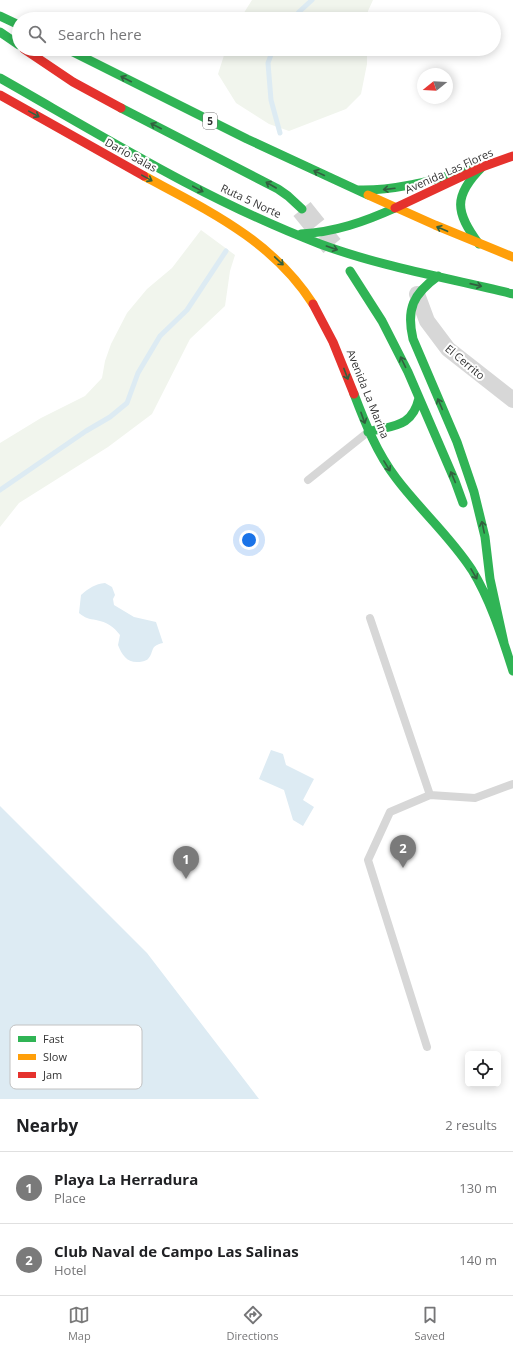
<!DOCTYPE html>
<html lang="en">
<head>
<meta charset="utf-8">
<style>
  body { margin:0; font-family:"Open Sans",sans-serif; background:#f2f2f2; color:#202124 }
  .controls { position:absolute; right:12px; bottom:12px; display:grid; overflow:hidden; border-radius:6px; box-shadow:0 2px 10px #0003 }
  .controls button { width:36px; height:36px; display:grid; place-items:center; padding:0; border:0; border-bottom:1px solid #e0e0e0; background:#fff; color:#202124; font:20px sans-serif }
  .compass { position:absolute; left:417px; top:68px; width:36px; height:36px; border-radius:50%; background:#fff; box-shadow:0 2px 10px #0003; rotate:252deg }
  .you { position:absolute; left:249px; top:540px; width:14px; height:14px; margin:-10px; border:3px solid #fff; border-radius:50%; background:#1a73e8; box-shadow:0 0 0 6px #1a73e833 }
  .badge { display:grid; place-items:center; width:26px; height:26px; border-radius:50%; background:#7a7a7a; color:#fff; font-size:13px; font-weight:700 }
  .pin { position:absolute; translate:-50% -33px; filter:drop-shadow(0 1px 2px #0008) }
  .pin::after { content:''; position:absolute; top:21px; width:14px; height:12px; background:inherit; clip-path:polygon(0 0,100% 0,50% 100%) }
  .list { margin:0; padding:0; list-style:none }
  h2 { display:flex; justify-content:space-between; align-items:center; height:52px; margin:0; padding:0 16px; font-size:17px }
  h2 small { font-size:13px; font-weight:400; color:#757577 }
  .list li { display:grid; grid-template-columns:26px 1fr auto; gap:12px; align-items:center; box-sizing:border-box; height:72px; padding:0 16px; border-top:1px solid #e0e0e0 }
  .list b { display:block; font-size:15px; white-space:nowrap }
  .list p { margin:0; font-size:13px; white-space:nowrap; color:#757577 }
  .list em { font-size:13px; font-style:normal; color:#757577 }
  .icon { flex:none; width:22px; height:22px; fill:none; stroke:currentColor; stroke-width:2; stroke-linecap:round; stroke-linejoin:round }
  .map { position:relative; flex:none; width:513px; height:1099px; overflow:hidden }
  .search { position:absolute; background:#fff; box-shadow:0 2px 10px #0003; left:12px; right:12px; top:12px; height:44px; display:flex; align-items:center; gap:10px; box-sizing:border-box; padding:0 14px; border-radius:22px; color:#757577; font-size:15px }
  .sheet { height:196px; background:#fff }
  nav { display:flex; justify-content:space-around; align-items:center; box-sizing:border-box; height:56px; border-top:1px solid #e0e0e0; background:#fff; font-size:11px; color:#757577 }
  nav a { display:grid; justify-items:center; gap:2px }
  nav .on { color:#7a7a7a }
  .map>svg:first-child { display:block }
</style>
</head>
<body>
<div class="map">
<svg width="513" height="1099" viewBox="0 0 513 1099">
  <rect width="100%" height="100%" fill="#fff"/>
  <!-- green -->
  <path fill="#f1f5ed" d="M 252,0 L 373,0 L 368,11 L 368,19 L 240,19 Z
    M 226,49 L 367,49 L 367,64 L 361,94 L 346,109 L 289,131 L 269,124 L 236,103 L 218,74 Z
    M 201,230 L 235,255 L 230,271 L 225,306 L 190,339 L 152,414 L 108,447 L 19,503 L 0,527 L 0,443 L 41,418 L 85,396 L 102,378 L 105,361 L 111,344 L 127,313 L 147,289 L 172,268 Z"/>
  <!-- water -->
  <path fill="#ddebf3" d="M 105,583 L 112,587 L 115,595 L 113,599 L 114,605 L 134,617 L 156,622 L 163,643 C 149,646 155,651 148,659 C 146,661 141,662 139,662 C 127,663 122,655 118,645 L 120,635 C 114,627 107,622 96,620 C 89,619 85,618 79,613 L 81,595 C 89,588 95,584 105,583 Z
    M 271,750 L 283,754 L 286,765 L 314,779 L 303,800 L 314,807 L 303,826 L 293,820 L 284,790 L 259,779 Z
    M 0,806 L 147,953 L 259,1099 L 0,1099 Z"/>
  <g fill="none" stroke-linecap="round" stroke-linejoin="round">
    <!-- stream -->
    <path stroke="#ddebf3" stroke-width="5" d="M 293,19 L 300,11 L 312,0
      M 273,49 L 268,63 L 271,100 L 280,133
      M 0,490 L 86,431 L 110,417 L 127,403 L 138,373 L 160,336 L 187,310 L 226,251"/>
    <!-- highway-tunnel -->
    <path stroke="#d6d6d6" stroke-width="22" stroke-dasharray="22 11" stroke-linecap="butt" d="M 302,209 L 332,246"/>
    <!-- lane -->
    <path stroke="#d7d7d7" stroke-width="8" d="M 308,480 L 368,432
      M 370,618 L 430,795 L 475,798 L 513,784
      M 427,1047 L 368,860 L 390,812 L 430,795"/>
    <!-- street -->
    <path stroke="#d7d7d7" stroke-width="16" d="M 417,294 L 427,321 L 448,349 L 513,400"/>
    <!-- fast -->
    <path stroke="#30b455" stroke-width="9" d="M 0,16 L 19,25
      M 0,32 L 19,45
      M 67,49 L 247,139 L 368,195
      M 0,78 C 104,137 207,201 320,244 C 382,267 449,278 513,294
      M 121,108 L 278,189 L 288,196 L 302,209
      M 359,190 C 402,191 441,177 482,167
      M 301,234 C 335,232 364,222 395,208
      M 479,244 C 455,212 453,196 482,167
      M 350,271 L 382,321 L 408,372 L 455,481 L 463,503
      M 438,276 C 413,294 406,309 413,339 L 457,442 L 474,492 L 485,537 L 490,579 L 504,643
      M 354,394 C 365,423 377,453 396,478 C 420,510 450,536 472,570 C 491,601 502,637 513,671
      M 368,432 C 393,425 412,428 419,398"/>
    <!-- slow -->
    <path stroke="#ff9f0a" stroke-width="9" d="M 144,176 C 209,211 272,240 313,304
      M 368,195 L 435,225 L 513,257"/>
    <!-- jam -->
    <path stroke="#e5322d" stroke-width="9" d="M 24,49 L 73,82 L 121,108
      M 0,95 L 144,176
      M 395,208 L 482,167 L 513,156
      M 313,304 L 333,342 L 354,394"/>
  </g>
  <!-- one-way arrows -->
  <defs><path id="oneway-shaft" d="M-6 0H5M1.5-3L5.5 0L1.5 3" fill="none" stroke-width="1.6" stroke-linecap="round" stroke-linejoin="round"/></defs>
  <g stroke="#32603f">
    <use href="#oneway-shaft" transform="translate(126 79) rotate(-153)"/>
    <use href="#oneway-shaft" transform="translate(34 114) rotate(29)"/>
    <use href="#oneway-shaft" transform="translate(156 126) rotate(-153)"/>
    <use href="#oneway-shaft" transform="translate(319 173) rotate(-155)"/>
    <use href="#oneway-shaft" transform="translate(147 178) rotate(29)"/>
    <use href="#oneway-shaft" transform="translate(271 185) rotate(-150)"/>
    <use href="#oneway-shaft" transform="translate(198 189) rotate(28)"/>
    <use href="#oneway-shaft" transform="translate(389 189) rotate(173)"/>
    <use href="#oneway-shaft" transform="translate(442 229) rotate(-157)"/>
    <use href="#oneway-shaft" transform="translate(332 248) rotate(19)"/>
    <use href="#oneway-shaft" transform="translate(279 261) rotate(43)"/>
    <use href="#oneway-shaft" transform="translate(476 285) rotate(13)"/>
    <use href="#oneway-shaft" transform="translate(403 362) rotate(-116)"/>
    <use href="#oneway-shaft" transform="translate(346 374) rotate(69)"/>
    <use href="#oneway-shaft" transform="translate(440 404) rotate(-113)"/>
    <use href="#oneway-shaft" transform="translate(363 418) rotate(70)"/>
    <use href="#oneway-shaft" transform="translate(387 466) rotate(58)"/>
    <use href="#oneway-shaft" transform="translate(453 477) rotate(-113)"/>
    <use href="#oneway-shaft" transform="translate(483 527) rotate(-102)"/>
    <use href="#oneway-shaft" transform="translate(474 574) rotate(60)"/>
  </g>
  <g text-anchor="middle" stroke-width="4" stroke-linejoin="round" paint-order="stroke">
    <!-- shield labels -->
    <rect fill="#fff" stroke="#707070" stroke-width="1" x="203" y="113" width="14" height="16" rx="3"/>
    <g font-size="10" font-weight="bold" fill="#333">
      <text x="210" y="125">5</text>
    </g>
    <!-- street labels -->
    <g font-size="11" fill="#333" stroke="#fff">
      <text transform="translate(131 155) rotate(29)" y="4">Darío Salas</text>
      <text transform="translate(449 171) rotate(-24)" y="4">Avenida Las Flores</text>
      <text transform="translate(251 201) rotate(25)" y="4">Ruta 5 Norte</text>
      <text transform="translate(465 362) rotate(40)" y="4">El Cerrito</text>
      <text transform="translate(368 394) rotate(68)" y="4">Avenida La Marina</text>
    </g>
  </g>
  <!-- legend -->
  <rect x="10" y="1025" width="132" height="64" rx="6" fill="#fff" stroke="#c2c2c2" stroke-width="1"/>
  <rect x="18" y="1036" width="18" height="6" fill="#30b455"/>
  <rect x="18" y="1054" width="18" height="6" fill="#ff9f0a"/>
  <rect x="18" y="1072" width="18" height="6" fill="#e5322d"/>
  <g font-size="11" fill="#333">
    <text x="43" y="1043">Fast</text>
    <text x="43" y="1061">Slow</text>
    <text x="43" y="1079">Jam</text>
  </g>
</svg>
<div class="controls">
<button><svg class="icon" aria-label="locate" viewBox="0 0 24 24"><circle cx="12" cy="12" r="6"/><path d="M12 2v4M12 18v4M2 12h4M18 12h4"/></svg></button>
</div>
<svg class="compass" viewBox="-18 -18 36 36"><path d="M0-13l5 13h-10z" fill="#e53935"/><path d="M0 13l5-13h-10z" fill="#757577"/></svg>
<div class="you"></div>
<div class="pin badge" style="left:186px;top:879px">1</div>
<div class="pin badge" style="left:403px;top:868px">2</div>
<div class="search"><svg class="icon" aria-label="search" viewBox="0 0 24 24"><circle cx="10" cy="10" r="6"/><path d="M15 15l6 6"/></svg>Search here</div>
</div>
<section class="sheet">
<h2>Nearby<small>2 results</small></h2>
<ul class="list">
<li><span class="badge">1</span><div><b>Playa La Herradura</b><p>Place</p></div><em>130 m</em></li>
<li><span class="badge">2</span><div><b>Club Naval de Campo Las Salinas</b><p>Hotel</p></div><em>140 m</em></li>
</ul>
</section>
<nav>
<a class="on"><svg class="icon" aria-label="map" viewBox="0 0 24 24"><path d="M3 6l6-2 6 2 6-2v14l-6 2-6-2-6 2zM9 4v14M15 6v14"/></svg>Map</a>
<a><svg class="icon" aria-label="directions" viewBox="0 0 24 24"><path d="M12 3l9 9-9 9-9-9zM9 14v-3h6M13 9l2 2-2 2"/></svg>Directions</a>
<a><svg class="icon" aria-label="saved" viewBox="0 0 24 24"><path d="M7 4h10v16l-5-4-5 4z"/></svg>Saved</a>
</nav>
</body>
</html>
